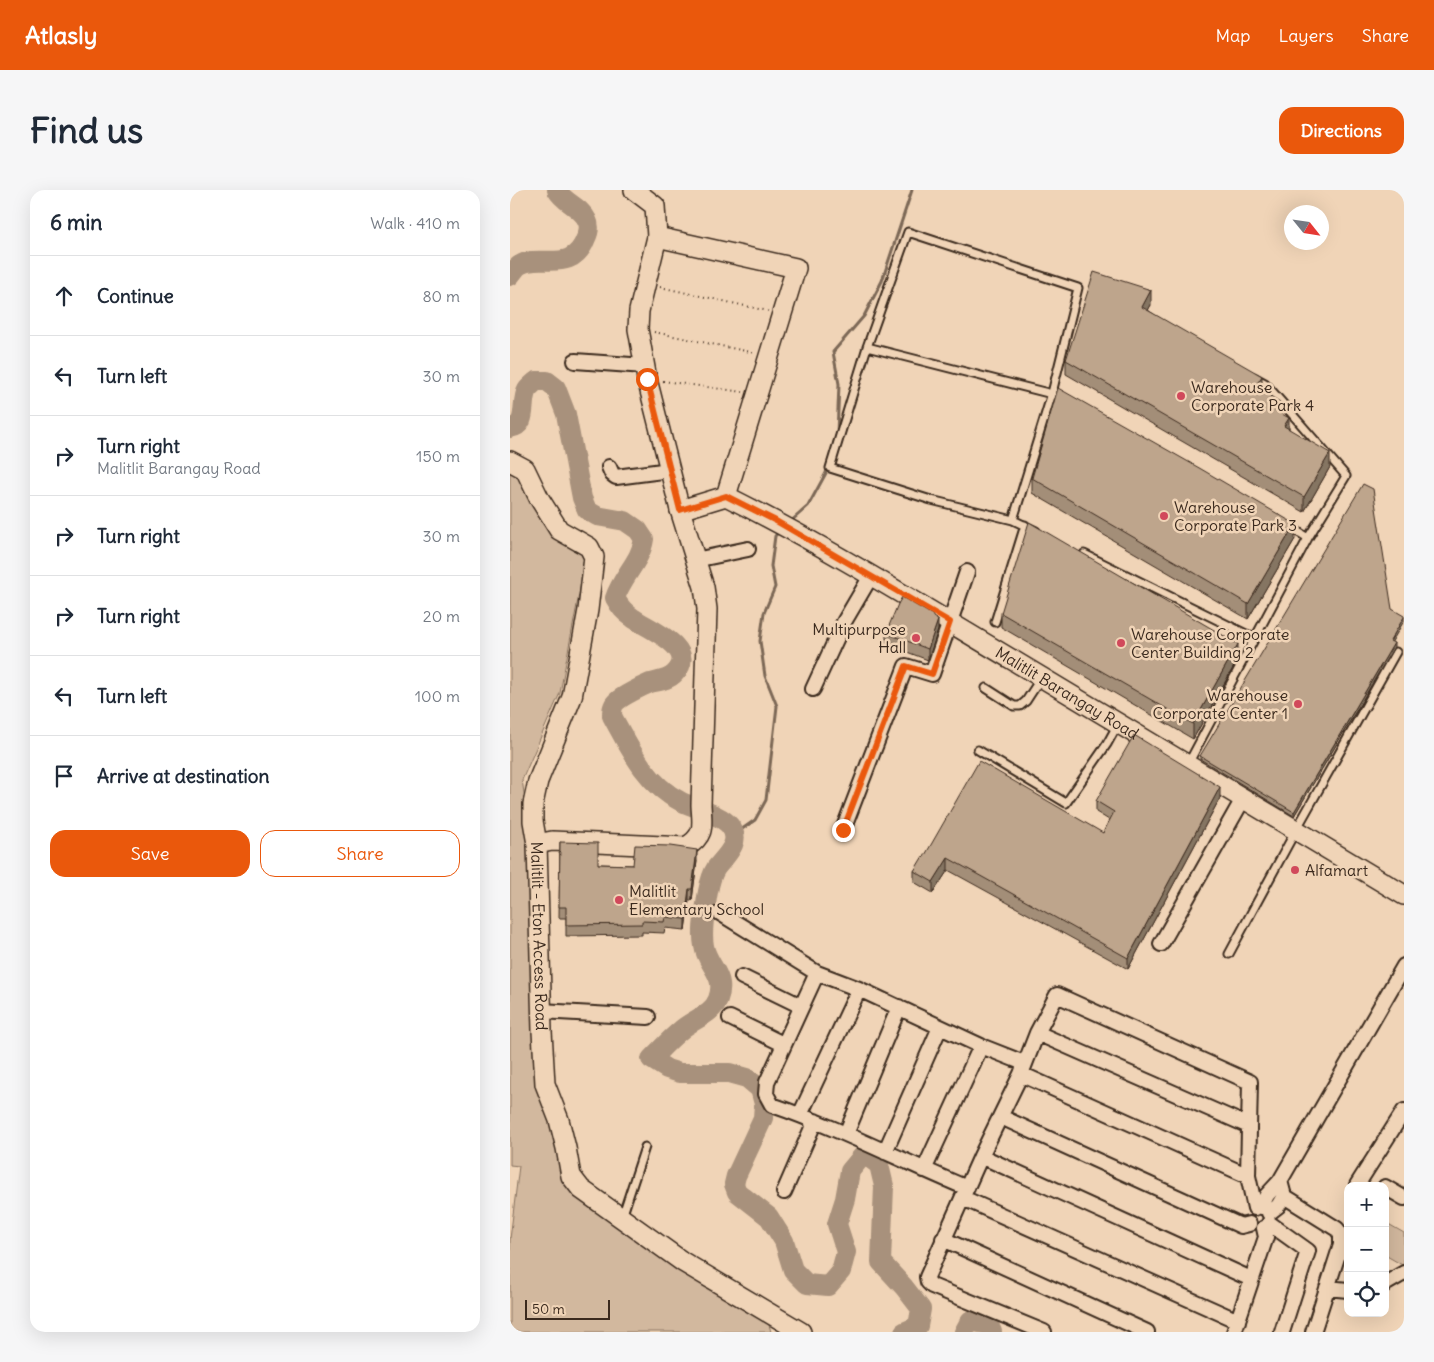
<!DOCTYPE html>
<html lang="en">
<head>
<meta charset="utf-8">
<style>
  body { margin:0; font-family:Delius,sans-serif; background:#f6f6f7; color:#1f2937 }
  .controls { position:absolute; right:15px; bottom:15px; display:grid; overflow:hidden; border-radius:10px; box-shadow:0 5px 20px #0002 }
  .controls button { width:45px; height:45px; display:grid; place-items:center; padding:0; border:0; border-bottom:1px solid #e0e1e3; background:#fff; color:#1f2937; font:25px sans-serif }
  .compass { position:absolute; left:774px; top:15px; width:45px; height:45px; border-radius:50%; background:#fff; box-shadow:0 5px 20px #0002; rotate:120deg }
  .scale { position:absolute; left:15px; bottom:12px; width:85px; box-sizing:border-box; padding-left:5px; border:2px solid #3b2a1e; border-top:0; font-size:14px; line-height:18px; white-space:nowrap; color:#3b2a1e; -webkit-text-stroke:4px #f0d4b7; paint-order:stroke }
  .stop { position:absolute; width:15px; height:15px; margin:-11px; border:4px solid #ea580c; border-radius:50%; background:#fff }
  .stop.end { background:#ea580c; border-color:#fff; box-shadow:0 1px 5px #0008 }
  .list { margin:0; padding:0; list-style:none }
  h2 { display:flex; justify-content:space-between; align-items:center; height:65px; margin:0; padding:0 20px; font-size:21px }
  h2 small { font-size:16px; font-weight:400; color:#747a83 }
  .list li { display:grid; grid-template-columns:32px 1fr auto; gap:15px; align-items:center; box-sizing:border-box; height:80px; padding:0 20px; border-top:1px solid #e0e1e3 }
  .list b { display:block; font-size:19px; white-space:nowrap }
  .list p { margin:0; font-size:16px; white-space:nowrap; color:#747a83 }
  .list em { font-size:16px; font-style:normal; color:#747a83 }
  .actions { display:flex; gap:10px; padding:15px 20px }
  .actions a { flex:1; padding:11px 0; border:1px solid #ea580c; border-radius:15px; text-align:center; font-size:18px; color:#ea580c }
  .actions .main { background:#ea580c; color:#fff }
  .icon { flex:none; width:28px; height:28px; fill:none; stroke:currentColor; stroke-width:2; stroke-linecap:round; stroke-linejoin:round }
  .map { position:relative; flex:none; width:894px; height:1142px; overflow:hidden; border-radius:15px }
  header { display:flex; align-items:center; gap:30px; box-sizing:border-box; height:70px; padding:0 25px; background:#ea580c; color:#fff }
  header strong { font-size:24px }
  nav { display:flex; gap:28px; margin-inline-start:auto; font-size:18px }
  .intro { display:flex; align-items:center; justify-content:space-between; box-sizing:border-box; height:120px; padding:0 30px }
  h1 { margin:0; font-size:35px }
  .button { padding:12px 22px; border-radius:15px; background:#ea580c; color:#fff; font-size:18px; font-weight:700 }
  main { display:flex; gap:30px; padding:0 30px }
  aside { flex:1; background:#fff; border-radius:15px; box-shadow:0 5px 20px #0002 }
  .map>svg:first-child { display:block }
</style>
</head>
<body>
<header>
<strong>Atlasly</strong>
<nav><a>Map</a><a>Layers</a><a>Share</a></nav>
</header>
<div class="intro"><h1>Find us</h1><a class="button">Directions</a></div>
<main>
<aside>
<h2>6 min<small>Walk · 410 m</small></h2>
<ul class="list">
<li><svg class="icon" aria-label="ahead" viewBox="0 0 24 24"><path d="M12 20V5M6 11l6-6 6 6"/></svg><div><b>Continue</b></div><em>80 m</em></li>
<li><svg class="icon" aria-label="left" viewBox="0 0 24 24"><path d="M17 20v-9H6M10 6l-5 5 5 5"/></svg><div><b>Turn left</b></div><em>30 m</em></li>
<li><svg class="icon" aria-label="right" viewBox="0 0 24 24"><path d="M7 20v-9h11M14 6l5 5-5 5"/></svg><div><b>Turn right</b><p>Malitlit Barangay Road</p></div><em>150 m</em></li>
<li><svg class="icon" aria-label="right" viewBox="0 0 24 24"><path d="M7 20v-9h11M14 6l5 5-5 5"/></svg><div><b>Turn right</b></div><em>30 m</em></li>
<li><svg class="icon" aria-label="right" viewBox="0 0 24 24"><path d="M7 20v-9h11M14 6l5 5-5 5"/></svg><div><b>Turn right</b></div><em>20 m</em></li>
<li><svg class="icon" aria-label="left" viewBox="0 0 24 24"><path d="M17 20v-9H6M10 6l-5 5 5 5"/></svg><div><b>Turn left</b></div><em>100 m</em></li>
<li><svg class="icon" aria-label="arrive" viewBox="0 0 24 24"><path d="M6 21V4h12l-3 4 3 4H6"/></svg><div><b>Arrive at destination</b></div></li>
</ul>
<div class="actions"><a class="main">Save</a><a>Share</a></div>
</aside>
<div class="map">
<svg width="894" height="1142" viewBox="0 0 894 1142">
  <rect width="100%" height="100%" fill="#f0d4b7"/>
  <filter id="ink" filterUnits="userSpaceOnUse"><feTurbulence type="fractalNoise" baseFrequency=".02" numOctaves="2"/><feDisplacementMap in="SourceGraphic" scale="10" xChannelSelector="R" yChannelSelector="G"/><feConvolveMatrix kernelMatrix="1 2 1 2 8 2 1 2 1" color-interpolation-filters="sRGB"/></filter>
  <g filter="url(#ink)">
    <!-- green -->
    <path fill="#d2b89e" stroke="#86715e" d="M 0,278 L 5,281 L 70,358 L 75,373 L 50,503 L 12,590 L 16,615 L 28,842 L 55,989 L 258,1131 L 261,1142 L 0,1142 L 0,1049 L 9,976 L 0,975 Z
      M 875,1032 L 894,1043 L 894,1076 L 875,1065 Z"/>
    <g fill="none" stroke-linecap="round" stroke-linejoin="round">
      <!-- stream -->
      <path stroke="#7c6856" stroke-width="3" d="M 324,252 L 327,244 L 329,194 L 323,162 L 354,126 L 372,91 L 402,0
        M 279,333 L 298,316 L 316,283 L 318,275
        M 225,644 L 245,630 L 256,610 L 267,516 L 255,486 L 250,451 L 254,423 L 265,397 L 261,376 L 265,346 L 269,342"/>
      <!-- river -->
      <path stroke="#a8917b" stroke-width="20" d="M 0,86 C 3,83 6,77 10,75 C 29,62 62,86 76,48 C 79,42 80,36 77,30 C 71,17 54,13 47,0
        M 0,238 C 19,236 10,212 17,200 C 19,197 23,194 26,191 L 37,191 L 46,198 L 56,224 L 72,308 L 77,320 L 87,326 L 115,331 L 128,340 L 134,349 C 131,371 112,386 105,408 C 110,417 114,422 123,428 C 136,438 190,458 165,483 C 159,490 148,491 140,493 C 133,496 112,506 106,512 C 102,516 102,521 102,526 C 119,557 136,594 170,611 C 183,618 211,624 220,636 C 233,652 215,666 206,678 C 200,687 199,697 197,707 C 195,723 191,740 194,756 C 197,776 217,785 208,809 C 203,824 182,830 171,840 C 160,849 151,859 141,869 L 157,879 L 170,883 L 219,883 L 237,888 L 250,899 L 254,914 L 253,928 L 226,986 L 224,994 L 227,1002 L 259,1027 L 274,1051 L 283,1080 L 297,1094 L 318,1096 L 331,1081 L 336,1062 L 327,1034 L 335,1009 L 340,981 L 354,964 L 369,975 L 374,996 L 371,1072 L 394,1097 L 411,1119 L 408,1136 L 394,1142
        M 454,1142 L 460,1131 L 479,1135 L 482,1142"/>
      <defs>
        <path id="lane" d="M 398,42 L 568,98 L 542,203 L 503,330 L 421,310 L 320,278 L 357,157 Z
          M 357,157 L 546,205
          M 503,330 L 526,341
          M 777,335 L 798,348
          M 574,364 L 744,448
          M 485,432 L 515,335
          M 476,498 L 504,516 L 510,516 L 516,511 L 531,488
          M 468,560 L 556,613 L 597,554 L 608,534
          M 678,574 L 798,348 L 836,286 L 755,193 L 744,187
          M 719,764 L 786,640 L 886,462
          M 112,1027 L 135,957"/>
        <path id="street" d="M 65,171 L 135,176
          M 99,277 L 102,284 L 106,287 L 160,280
          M 185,370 L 238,359
          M 303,499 L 334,432 L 361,386
          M 333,640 L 396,476 L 422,484 L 457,382
          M 210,723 L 307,783 L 349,799 L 471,856 L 514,873
          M 651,754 L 733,609
          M 307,783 L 257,892 L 256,904 L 262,915 C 329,938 392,971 457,998
          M 232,787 L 291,816
          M 31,821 L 138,827
          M 220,828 L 273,854
          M 527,843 L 739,936
          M 511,884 L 738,986
          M 290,925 L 349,799
          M 491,927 L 731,1036 L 739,1034
          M 336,944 L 389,817
          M 375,962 L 430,837
          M 471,966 L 741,1089
          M 414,980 L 471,856
          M 847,995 L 894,921
          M 875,997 L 894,1008
          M 274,1002 L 305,931
          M 453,1008 L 728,1131
          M 751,1017 L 757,1005 L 770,991
          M 759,1023 L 768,1016 L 774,1006
          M 759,1033 L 798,1061 L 772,1142
          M 433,1049 L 637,1142
          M 875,1094 L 894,1083
          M 817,1098 L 838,1100
          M 534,1142 L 422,1096 L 418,1092 L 417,1087 L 471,966 L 511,884 L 527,843 L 547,805 L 740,892 L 738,986 L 745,1018
          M 724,1142 L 756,1047 L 754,1038
          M 803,1142 L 831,1055 L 831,1045 L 827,1039 L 774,1006 L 770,991 L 894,776"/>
        <g id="secondary">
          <path d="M 147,47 L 286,78 L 216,306"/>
          <path id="s1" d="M 0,271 L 15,279 L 29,308 L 49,340 L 79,357 L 84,367 L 78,420 L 62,507 L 28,591 L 23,614 L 23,631 L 27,654 L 32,841 L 35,894 L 49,930 L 56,958 L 61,986 L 71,999 L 173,1072 L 291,1142"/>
          <path id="s2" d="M 216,306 C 314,355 407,413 501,469 C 632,548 763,626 894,705"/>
          <path d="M 170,320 L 216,306"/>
          <path d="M 27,654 L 42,651 L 176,657 C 196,645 192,635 191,615 L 197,419 L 194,397 L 170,320 L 137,189 L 128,139 L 129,121 L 147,47 L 145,16 L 124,0"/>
        </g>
      </defs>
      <!-- lane casing -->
      <use href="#lane" stroke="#3b2a1e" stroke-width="11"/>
      <!-- street casing -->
      <use href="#street" stroke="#3b2a1e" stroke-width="18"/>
      <!-- secondary casing -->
      <use href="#secondary" stroke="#3b2a1e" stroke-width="22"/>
      <!-- path -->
      <path stroke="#3b2a1e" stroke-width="2" stroke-dasharray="1 4" stroke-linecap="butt" d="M 150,97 L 258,121
        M 144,142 L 245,163
        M 153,191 L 233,202"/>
      <!-- lane -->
      <use href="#lane" stroke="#f0d4b7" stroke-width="7"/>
      <!-- street -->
      <use href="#street" stroke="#f0d4b7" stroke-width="14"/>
      <!-- secondary -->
      <use href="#secondary" stroke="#f0d4b7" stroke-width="19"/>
    </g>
    <!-- wall -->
    <path fill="#a38e78" stroke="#3b2a1e" d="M 641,115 L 638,120 L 752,201 L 770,223 L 779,239 L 820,277 L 794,322 L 556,184 L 556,170 Z
      M 522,288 L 785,349 L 738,429 L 522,303 Z
      M 491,423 L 728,469 L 683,549 L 491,437 Z
      M 423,428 L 428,440 L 418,470 L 376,454 L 376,443 Z
      M 881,452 L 884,457 L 784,626 L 690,569 L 690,566 Z
      M 710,608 L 618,779 L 438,680 L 423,703 L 404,692 L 404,681 L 414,667 L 593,643 L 599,630 L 586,622 L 586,611 Z
      M 50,652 L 88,674 L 123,675 L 187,671 L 182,710 L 179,710 L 175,740 L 155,738 L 154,743 L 132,742 L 132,745 L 56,746 L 56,728 L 49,728 Z"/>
    <!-- shaded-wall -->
    <path fill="#857462" stroke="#3b2a1e" d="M 641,100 L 641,115 L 632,131 L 632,117 Z
      M 752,186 L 752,200 L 745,197 Z
      M 770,212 L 770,226 L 765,220 Z
      M 779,228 L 779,243 L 774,236 Z
      M 820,263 L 820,277 L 794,322 L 794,307 Z
      M 785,334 L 785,349 L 738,429 L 738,414 Z
      M 894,427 L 894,431 L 880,455 L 880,451 Z
      M 428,430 L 428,440 L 418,470 L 418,459 Z
      M 884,453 L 884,457 L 784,626 L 784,622 Z
      M 728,454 L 728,469 L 683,549 L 683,534 Z
      M 710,597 L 710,608 L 618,779 L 618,768 Z
      M 187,660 L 187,671 L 182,710 L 182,699 Z
      M 438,668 L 438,680 L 423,703 L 423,692 Z
      M 179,699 L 179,710 L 175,740 L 175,729 Z"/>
    <!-- building -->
    <path fill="#bea58c" stroke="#3b2a1e" d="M 584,82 L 641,100 L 632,117 L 752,186 L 745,197 L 770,212 L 765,220 L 779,228 L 774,236 L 820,263 L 794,307 L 556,170 Z
      M 548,198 L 691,279 L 785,334 L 738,414 L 522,288 Z
      M 853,294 L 863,299 L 882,419 L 894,426 L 894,427 L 880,451 L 884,453 L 784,622 L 690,566 Z
      M 519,332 L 728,454 L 683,534 L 491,423 Z
      M 392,407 L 423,425 L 423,427 L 428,430 L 418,459 L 376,443 L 388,414 Z
      M 624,545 L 710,597 L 618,768 L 438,668 L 423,692 L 404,681 L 413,666 L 414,667 L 469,571 L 593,643 L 604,622 L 586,611 Z
      M 50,652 L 88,653 L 88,674 L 123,675 L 125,655 L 160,656 L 187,660 L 182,699 L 179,699 L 175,729 L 155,727 L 154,732 L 132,731 L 132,734 L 56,735 L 56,717 L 49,717 Z"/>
  </g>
  <g fill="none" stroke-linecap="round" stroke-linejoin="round" filter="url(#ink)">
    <!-- route -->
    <path stroke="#ea580c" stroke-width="6" d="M 137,189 L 170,320 L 216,306 L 266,331 L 440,432 L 422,484 L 396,476 L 333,640"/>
  </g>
  <!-- markers -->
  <g fill="#d1495b" stroke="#f0d4b7" stroke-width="2">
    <circle cx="671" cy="206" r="5"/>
    <circle cx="654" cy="326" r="5"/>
    <circle cx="406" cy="448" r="5"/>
    <circle cx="611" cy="453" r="5"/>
    <circle cx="788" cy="514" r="5"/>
    <circle cx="785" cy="680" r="5"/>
    <circle cx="109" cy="710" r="5"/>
  </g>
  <g text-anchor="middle" stroke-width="5" stroke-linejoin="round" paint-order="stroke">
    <!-- poi labels -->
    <g font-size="16" fill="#3b2a1e" stroke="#f0d4b7" text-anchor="start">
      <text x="681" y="203">Warehouse<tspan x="681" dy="18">Corporate Park 4</tspan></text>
      <text x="664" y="323">Warehouse<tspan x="664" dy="18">Corporate Park 3</tspan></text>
      <text x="396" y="445" text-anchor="end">Multipurpose<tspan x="396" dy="18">Hall</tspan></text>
      <text x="621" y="450">Warehouse Corporate<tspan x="621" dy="18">Center Building 2</tspan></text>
      <text x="778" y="511" text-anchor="end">Warehouse<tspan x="778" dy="18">Corporate Center 1</tspan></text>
      <text x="795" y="686">Alfamart</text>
      <text x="119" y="707">Malitlit<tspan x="119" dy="18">Elementary School</tspan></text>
    </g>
    <!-- street labels -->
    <g font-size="16" fill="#3b2a1e" stroke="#f0d4b7">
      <text dy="6" stroke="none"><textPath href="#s2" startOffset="394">Malitlit Barangay Road</textPath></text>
      <text dy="6" stroke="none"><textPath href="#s1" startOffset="521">Malitlit - Eton Access Road</textPath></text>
    </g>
  </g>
</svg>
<div class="controls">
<button>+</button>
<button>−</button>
<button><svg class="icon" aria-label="locate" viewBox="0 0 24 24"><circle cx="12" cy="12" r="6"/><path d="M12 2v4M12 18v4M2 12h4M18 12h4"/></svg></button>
</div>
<svg class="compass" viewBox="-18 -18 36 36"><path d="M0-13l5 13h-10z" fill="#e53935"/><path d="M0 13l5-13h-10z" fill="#747a83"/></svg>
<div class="scale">50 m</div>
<div class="stop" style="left:137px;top:189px"></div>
<div class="stop end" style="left:333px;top:640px"></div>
</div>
</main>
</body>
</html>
